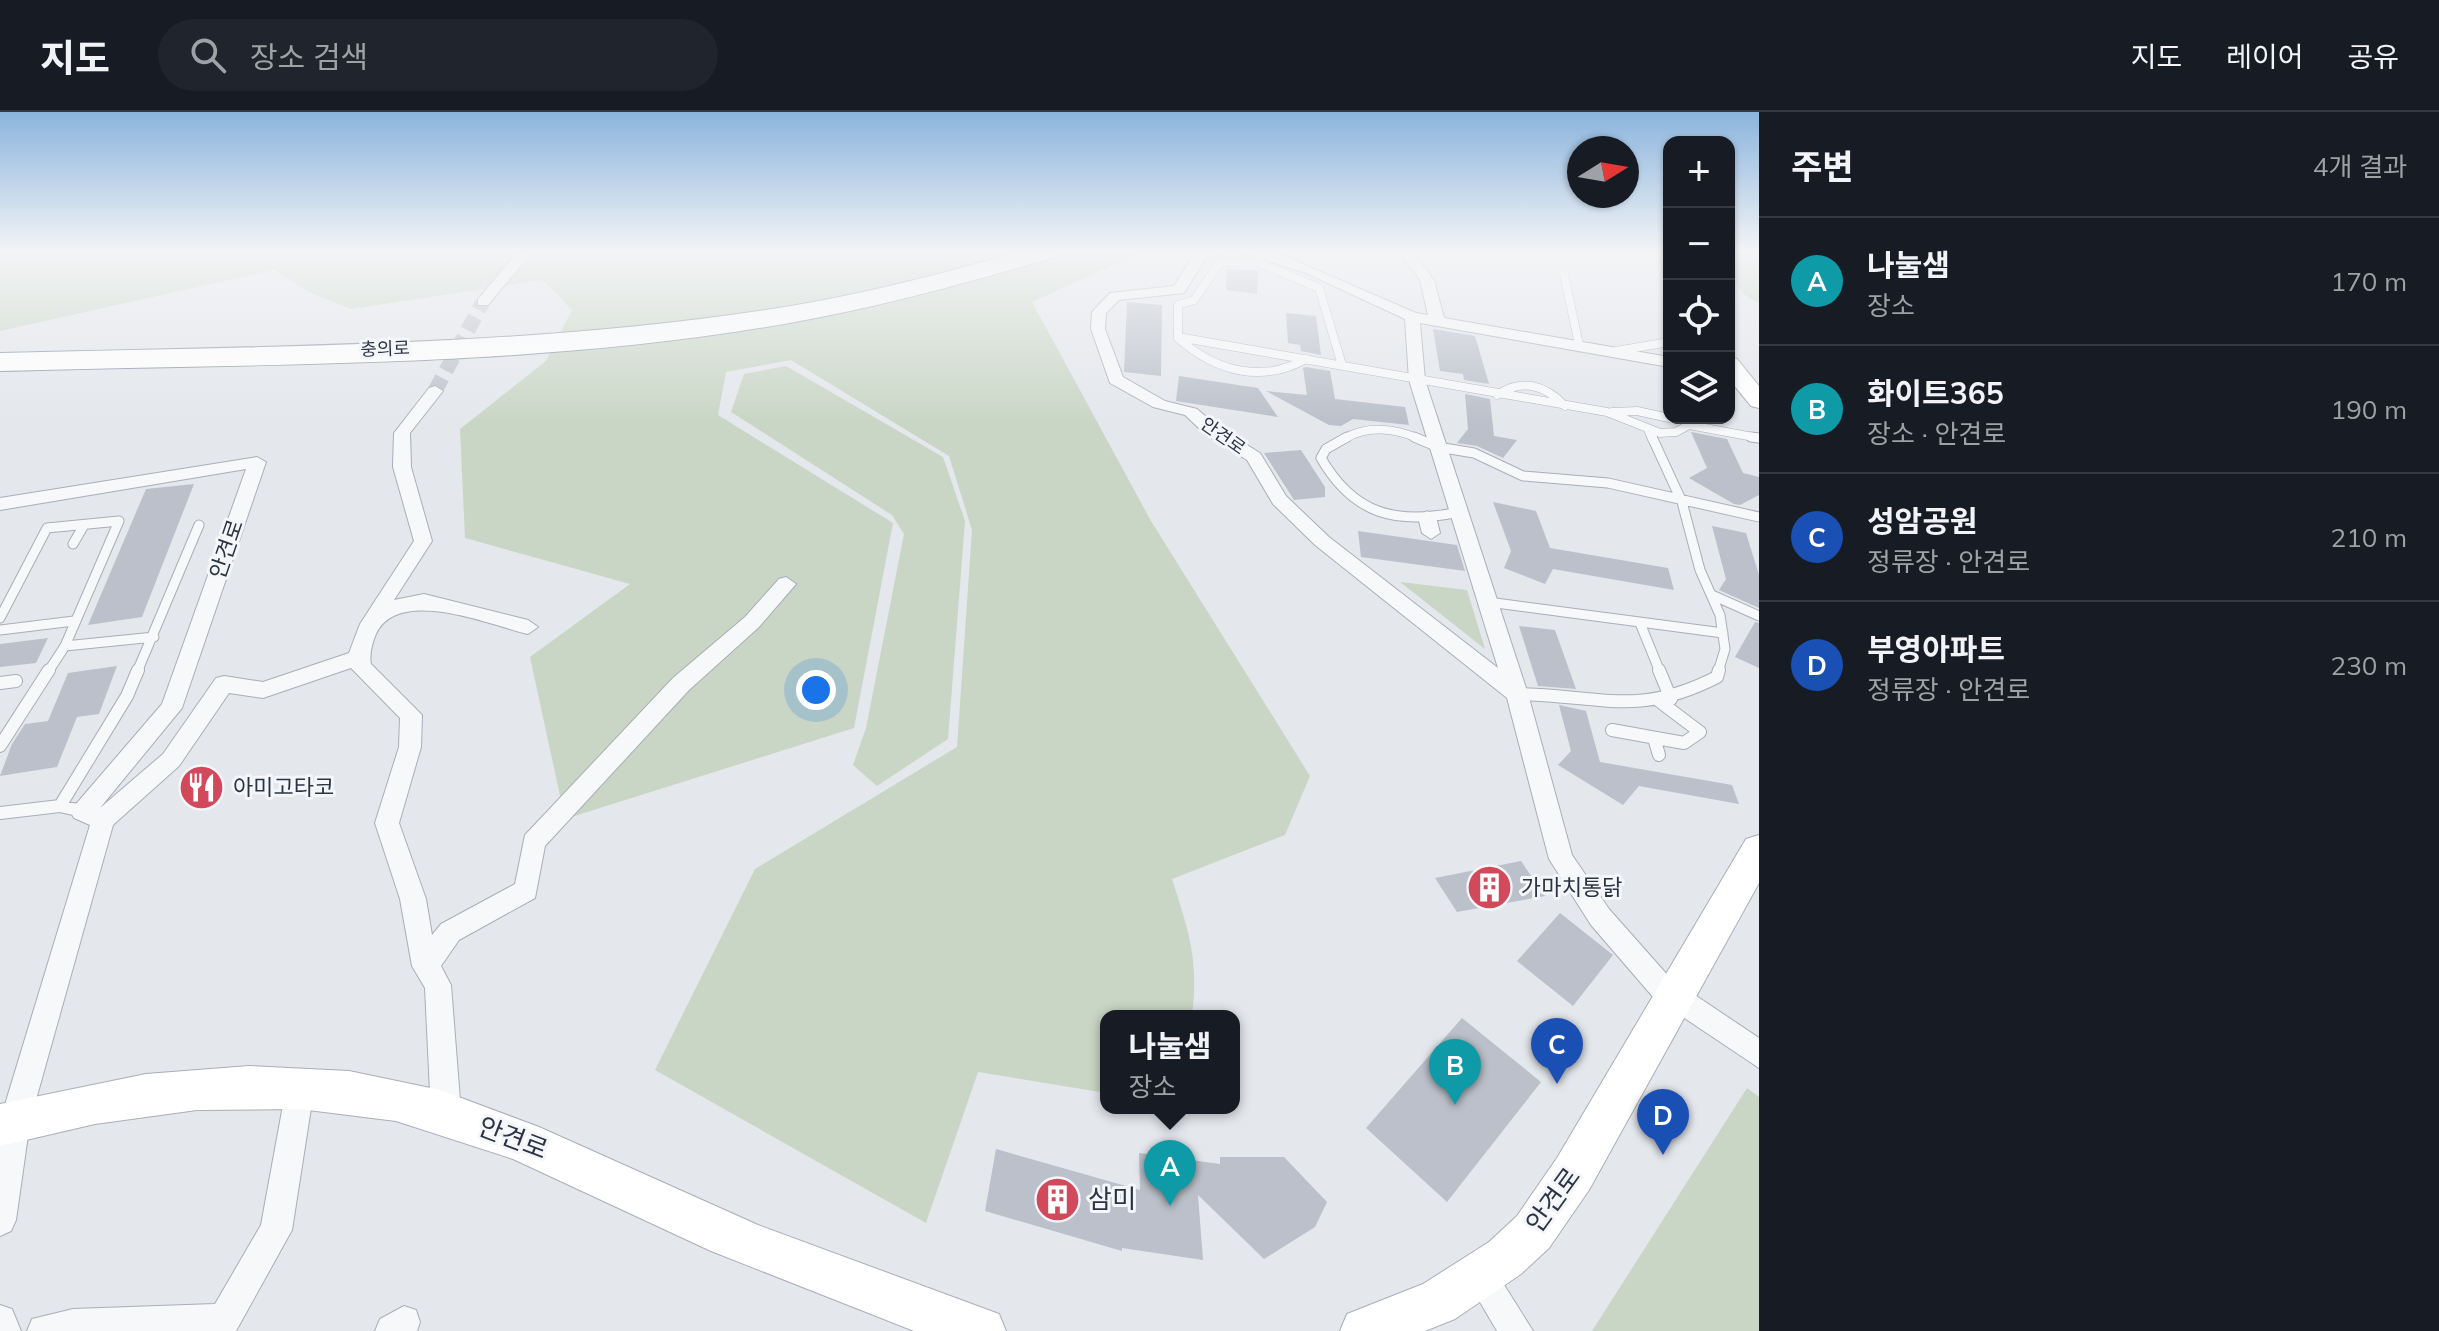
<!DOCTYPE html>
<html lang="ko">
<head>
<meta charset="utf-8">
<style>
  body { margin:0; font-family:Mulish,"Noto Sans KR",sans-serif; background:#20242c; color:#f1f3f6 }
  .controls { position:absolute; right:24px; top:24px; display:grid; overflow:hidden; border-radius:16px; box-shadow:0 2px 6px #0004 }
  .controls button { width:72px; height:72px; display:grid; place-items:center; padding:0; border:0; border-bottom:2px solid #363941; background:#171b24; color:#f1f3f6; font:40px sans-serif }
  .compass { position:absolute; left:1567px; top:24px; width:72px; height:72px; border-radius:50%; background:#171b24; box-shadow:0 2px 6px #0004; rotate:79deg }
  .you { position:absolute; left:816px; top:578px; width:28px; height:28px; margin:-20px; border:6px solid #fff; border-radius:50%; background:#1a73e8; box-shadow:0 0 0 12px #1a73e833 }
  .badge { display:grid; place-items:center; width:52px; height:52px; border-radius:50%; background:#ea580c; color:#fff; font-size:26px; font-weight:700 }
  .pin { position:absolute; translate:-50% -66px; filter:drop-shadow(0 2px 4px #0008) }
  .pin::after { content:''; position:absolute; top:42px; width:28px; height:24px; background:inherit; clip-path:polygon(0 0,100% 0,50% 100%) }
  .popup { position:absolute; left:1100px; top:898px; width:140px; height:104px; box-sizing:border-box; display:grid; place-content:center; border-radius:16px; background:#171b24; filter:drop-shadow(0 2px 6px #0005); font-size:26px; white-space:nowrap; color:#9ea1a6 }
  .popup b { font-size:30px; color:#f1f3f6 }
  .popup::after { content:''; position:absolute; left:50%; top:100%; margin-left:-16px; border:16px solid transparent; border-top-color:#171b24 }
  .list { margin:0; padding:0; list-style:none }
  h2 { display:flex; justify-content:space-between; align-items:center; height:104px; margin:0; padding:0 32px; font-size:34px }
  h2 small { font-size:26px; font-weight:400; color:#9ea1a6 }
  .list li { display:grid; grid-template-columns:52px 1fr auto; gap:24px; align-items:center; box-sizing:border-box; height:128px; padding:0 32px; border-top:2px solid #363941 }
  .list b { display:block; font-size:30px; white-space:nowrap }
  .list p { margin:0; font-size:26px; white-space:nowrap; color:#9ea1a6 }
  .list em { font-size:26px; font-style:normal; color:#9ea1a6 }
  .icon { flex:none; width:44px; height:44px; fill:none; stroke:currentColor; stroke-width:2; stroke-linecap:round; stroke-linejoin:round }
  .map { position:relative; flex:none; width:1759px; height:1219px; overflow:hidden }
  header { display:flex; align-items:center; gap:48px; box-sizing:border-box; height:112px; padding:0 40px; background:#171b24; border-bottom:2px solid #363941 }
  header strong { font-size:38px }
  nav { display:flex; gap:44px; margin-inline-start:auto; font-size:28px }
  .search { width:560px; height:72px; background:#20242c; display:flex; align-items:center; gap:20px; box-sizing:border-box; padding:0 28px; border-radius:44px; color:#9ea1a6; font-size:30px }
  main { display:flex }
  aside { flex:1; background:#171b24 }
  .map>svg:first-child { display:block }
</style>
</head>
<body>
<header>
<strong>지도</strong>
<div class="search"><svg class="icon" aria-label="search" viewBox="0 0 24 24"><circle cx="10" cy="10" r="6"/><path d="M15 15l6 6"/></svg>장소 검색</div>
<nav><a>지도</a><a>레이어</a><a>공유</a></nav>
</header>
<main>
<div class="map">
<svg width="1759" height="1219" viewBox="0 0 1759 1219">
  <rect width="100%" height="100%" fill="#e4e7ec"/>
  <!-- green -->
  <path fill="#c9d6c5" d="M 0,139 L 1145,139 L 1032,190 L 1151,409 L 1310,664 L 1285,723 L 1172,767 C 1189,820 1199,848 1192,904 L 1106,904 L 1106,981 L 978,960 L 926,1111 L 655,958 L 755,757 L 957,635 L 972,418 L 949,344 L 791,248 L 726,260 L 718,303 L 893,411 L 854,616 L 565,707 L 530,545 L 630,472 L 465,426 L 460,317 L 546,249 L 572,198 L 543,168 L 351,197 L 311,181 L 274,158 L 0,219 Z
    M 1729,139 L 1759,139 L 1759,191 C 1736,183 1729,161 1729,139 Z
    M 786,254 L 943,345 L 965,409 L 948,627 L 877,674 L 853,653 L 866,616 L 904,422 L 892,403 L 731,300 L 744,262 Z
    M 1400,470 L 1467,478 L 1485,537 Z
    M 1747,976 L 1759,985 L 1759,1219 L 1592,1219 Z"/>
  <!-- building -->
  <path fill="#bbc0ca" d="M 1227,157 L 1258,158 L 1257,182 L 1226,178 Z
    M 1127,190 L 1162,193 L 1161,264 L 1124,260 Z
    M 1286,201 L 1316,204 L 1321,243 L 1301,239 L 1300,233 L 1288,231 Z
    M 1433,217 L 1475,224 L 1489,272 L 1464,268 L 1463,262 L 1440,259 Z
    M 1306,255 L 1330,259 L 1335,287 L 1405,295 L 1409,313 L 1353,307 L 1341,314 L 1329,313 L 1266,279 L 1307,283 L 1303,256 Z
    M 1179,264 L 1258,276 L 1278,305 L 1176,289 Z
    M 1465,282 L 1490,287 L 1494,324 L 1517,328 L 1503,346 L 1477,334 L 1457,331 L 1468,317 Z
    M 1691,320 L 1727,327 L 1743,361 L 1759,365 L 1759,383 L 1740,393 L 1734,392 L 1689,366 L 1707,356 Z
    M 1301,338 L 1325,375 L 1325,385 L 1294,388 L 1264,341 Z
    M 194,372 L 142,505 L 88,513 L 146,377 Z
    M 1493,390 L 1536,399 L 1550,436 L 1668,456 L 1674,478 L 1553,457 L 1545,472 L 1504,456 L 1511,439 Z
    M 1712,414 L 1746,421 L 1759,463 L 1759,496 L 1719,478 L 1726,467 Z
    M 1358,419 L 1457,433 L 1465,459 L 1361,445 Z
    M 1755,510 L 1759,511 L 1759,556 L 1735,545 Z
    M 1519,514 L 1555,518 L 1576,577 L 1538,574 Z
    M 48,526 L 36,551 L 0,555 L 0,532 Z
    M 117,554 L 99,602 L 77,605 L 57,655 L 0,664 L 12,632 L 25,612 L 48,609 L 68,561 Z
    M 1559,593 L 1586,599 L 1600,650 L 1732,673 L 1739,692 L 1639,674 L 1623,693 L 1558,653 L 1571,639 Z
    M 1521,749 L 1545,784 L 1457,800 L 1435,766 Z
    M 1560,801 L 1613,843 L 1573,894 L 1517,849 Z
    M 1462,906 L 1541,970 L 1447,1090 L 1366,1016 Z
    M 996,1037 L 1140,1078 L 1139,1041 L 1220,1052 L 1220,1045 L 1284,1045 L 1327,1090 L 1315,1115 L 1264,1147 L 1198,1083 L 1203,1148 L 1122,1136 L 1122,1139 L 985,1099 Z"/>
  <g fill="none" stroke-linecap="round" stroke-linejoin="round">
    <!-- street-tunnel -->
    <path stroke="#bfc3cb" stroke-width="15" stroke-dasharray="15 8" stroke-linecap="butt" d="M 435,279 L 483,190"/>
    <defs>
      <path id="lane-far2" d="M 1564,162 L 1579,233
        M 1178,226 C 1215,259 1261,272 1306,247
        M 1616,239 L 1669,230
        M 1342,253 L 1319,176 L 1260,151 L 1220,150 L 1194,188 L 1178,193 L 1178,225 L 1607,300 L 1660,321 L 1676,320 L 1689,313 L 1759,326
        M 1497,283 C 1522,266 1545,273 1565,294
        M 1612,300 L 1637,299 L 1669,306
        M 1648,317 L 1652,327
        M 1344,327 C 1367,313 1395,316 1419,327"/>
      <path id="lane-far1" d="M 1347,325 L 1326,337 L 1321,346 C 1354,403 1396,413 1459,400
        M 1414,325 L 1438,335 L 1474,341 L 1523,364 L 1608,371 L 1759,405
        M 1652,325 L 1682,390 L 1700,458 L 1720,503 L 1725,537 L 1718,560
        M 1751,325 L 1759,326
        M 73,432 L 84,413
        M 1712,483 L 1759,504
        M 1488,490 L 1723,521
        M 0,506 L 47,416 L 119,409
        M 1640,511 L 1660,560
        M 0,518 L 74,509
        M 65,534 L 154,525
        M 48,560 L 65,534 L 119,409
        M 137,560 L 199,413"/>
      <path id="lane" d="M 1659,558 L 1671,587
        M 0,571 L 16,569
        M 1517,582 C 1600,583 1637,606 1717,565 L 1719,558
        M 1612,618 L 1684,631 L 1700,620 L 1659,589
        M 1654,626 L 1659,643
        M 0,634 L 49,558
        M 60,694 L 127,584 L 138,558
        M 0,701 L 60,694 L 82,699"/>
      <path id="street" d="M 519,139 L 533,139 L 488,193 L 478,193 L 478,187 Z
        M 1232,139 L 1206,146 L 1184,181 L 1119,188 L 1106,201 L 1105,217 L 1123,265 L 1165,289 L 1197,297 L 1218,315 L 1260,341 L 1286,384 L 1329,425 L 1498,556 L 1409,268 L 1405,207 L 1306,161 L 1237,139 L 1273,139 L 1416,201 L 1428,203 L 1420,168 L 1398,139 L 1412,139 L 1434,168 L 1444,206 L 1669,245 L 1669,255 L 1420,211 L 1425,268 L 1528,582 L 1572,743 L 1609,797 L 1671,867 L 1759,926 L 1759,956 L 1653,885 L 1591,813 L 1549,747 L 1507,586 L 1315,433 L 1273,392 L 1247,348 L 1206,323 L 1185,303 L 1153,295 L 1110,271 L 1091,217 L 1092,200 L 1110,181 L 1174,174 L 1196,140 Z
        M 435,274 L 443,279 L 410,321 L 411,355 L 432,429 L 394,488 L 424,482 L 528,508 L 538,515 L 528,522 C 490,513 398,474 376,522 C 372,532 369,542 371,552 L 422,603 L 421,635 L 399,711 L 426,787 L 432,823 L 441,812 L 515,772 L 525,723 L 673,566 L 745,505 L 779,467 L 786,465 L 796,472 L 759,515 L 689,578 L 545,734 L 535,786 L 459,828 L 441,854 L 451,873 L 461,1001 L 456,1011 L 446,1016 L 436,1011 L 431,1001 L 425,876 L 412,854 L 400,787 L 375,711 L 399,635 L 400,606 L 351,556 L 263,586 L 229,581 L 179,654 L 113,713 L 30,1009 L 16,1108 L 11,1119 L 0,1124 L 0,1009 L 90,713 L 74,706 L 70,699 L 162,592 L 246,357 L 0,398 L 0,386 L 257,345 L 266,350 L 182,596 L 100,696 L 163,642 L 216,566 L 224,564 L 263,570 L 349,541 L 360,512 L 414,429 L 393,355 L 394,321 L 429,276 Z
        M 1427,399 L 1436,405 L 1440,421 L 1431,427 L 1422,421 L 1418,405 Z
        M 300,963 L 310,967 L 314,977 L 292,1118 L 236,1219 L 27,1219 L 32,1207 L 73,1197 L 215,1192 L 261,1113 L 286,977 L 290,967 Z
        M 1480,1147 L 1491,1152 L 1533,1219 L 1497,1219 L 1464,1163 L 1469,1152 Z
        M 0,1193 L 12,1197 L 21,1219 L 0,1219 Z
        M 404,1194 L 416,1198 L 420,1210 L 417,1219 L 375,1219 L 380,1207 Z"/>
      <path id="secondary" d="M 1656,139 L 1669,139 L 1669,153 L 1662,151 Z
        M 1729,245 L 1737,247 L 1759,274 L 1759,296 L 1751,294 L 1729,267 Z
        M 1759,723 L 1759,771 L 1589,1078 L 1549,1136 L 1521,1162 L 1455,1207 L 1425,1219 L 1340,1219 L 1347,1202 L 1423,1172 L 1489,1130 L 1517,1104 L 1557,1046 L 1746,727 Z
        M 249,954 L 349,959 L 440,978 L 539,1015 L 758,1113 L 999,1202 L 1006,1219 L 914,1219 L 711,1139 L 513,1047 L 396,1009 L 300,997 L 197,998 L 95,1012 L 0,1034 L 0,992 L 146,962 Z"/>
      <path id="highway" d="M 1021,139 L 1062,139 L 1058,144 C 971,170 884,194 795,210 C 534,257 264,251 0,259 L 0,241 C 264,234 530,236 791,194 C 869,181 945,161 1021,139 Z"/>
    </defs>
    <!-- lane-far2 casing -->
    <use href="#lane-far2" stroke="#a9aeb7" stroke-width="9"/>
    <!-- lane-far1 casing -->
    <use href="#lane-far1" stroke="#a9aeb7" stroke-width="11"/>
    <!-- lane casing -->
    <use href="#lane" stroke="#a9aeb7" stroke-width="14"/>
    <!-- street casing -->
    <use href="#street" stroke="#a9aeb7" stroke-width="2"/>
    <!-- secondary casing -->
    <use href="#secondary" stroke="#a9aeb7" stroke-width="2"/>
    <!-- highway casing -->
    <use href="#highway" stroke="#8b94a3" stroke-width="2"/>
    <!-- lane-far2 -->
    <use href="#lane-far2" stroke="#f7f8fa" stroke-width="8"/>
    <!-- lane-far1 -->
    <use href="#lane-far1" stroke="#f7f8fa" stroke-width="9"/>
    <!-- lane -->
    <use href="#lane" stroke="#f7f8fa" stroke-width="12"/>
    <!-- street -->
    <use href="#street" fill="#f7f8fa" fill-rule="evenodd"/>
    <!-- secondary -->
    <use href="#secondary" fill="#fff" fill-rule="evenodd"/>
    <!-- highway -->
    <use href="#highway" fill="#fff" fill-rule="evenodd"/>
  </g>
  <!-- sky -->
  <linearGradient id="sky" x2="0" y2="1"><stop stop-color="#8bb4dd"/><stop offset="0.45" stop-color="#f3f4f6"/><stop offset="1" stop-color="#f3f4f6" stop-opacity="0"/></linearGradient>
  <rect width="1759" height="310" fill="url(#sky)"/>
  <!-- icons -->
  <defs>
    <symbol id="restaurant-disc" viewBox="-11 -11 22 22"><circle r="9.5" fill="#d1495b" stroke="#f4f6f9"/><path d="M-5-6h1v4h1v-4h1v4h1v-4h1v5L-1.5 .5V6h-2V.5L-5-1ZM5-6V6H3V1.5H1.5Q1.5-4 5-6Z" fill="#fff"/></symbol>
    <symbol id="building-disc" viewBox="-11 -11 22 22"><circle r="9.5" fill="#d1495b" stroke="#f4f6f9"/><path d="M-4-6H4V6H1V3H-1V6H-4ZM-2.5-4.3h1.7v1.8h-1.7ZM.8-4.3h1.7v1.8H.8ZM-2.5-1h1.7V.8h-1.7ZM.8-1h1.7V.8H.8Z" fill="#fff"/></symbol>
  </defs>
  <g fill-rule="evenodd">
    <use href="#restaurant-disc" x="176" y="650" width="51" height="51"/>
    <use href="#building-disc" x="1464" y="750" width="51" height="51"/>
    <use href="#building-disc" x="1032" y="1062" width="51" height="51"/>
  </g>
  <g text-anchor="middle" stroke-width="6" stroke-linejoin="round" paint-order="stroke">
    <!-- far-street labels -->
    <g font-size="18" fill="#2b3445" stroke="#f4f6f9">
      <text transform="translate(385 237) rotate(-2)" y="6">충의로</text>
      <text transform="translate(1223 324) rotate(35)" y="6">안견로</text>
    </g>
    <!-- street labels -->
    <g font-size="22" fill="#2b3445" stroke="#f4f6f9">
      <text transform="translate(226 437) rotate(-71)" y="8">안견로</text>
    </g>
    <!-- poi labels -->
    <g font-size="22" fill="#2b3445" stroke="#f4f6f9" text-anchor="start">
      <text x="233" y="683">아미고타코</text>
      <text x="1521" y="783">가마치통닭</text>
    </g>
    <!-- near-street labels -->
    <g font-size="26" fill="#2b3445" stroke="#f4f6f9">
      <text transform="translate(513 1026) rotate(21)" y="9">안견로</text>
      <text transform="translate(1553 1088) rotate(-54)" y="9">안견로</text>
    </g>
    <!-- near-poi labels -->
    <g font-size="26" fill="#2b3445" stroke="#f4f6f9" text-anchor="start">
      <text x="1088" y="1096">삼미</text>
    </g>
  </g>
</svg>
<div class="controls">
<button>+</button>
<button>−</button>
<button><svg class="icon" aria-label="locate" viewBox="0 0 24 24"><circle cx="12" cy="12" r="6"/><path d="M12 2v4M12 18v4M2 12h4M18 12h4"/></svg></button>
<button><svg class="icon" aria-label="layers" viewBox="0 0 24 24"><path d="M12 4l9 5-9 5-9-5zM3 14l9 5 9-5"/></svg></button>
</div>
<svg class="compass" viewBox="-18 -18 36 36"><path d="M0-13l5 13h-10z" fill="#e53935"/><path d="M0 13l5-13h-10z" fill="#9ea1a6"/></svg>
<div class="you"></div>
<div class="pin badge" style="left:1170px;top:1094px;background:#0f9aa8">A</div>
<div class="popup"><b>나눌샘</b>장소</div>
<div class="pin badge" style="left:1455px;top:993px;background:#0f9aa8">B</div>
<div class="pin badge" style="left:1557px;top:972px;background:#1a4fb4">C</div>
<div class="pin badge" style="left:1663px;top:1043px;background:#1a4fb4">D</div>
</div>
<aside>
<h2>주변<small>4개 결과</small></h2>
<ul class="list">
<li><span class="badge" style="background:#0f9aa8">A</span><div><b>나눌샘</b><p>장소</p></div><em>170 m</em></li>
<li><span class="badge" style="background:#0f9aa8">B</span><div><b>화이트365</b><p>장소 · 안견로</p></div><em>190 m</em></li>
<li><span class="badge" style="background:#1a4fb4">C</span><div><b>성암공원</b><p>정류장 · 안견로</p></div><em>210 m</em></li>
<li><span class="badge" style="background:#1a4fb4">D</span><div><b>부영아파트</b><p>정류장 · 안견로</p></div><em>230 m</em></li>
</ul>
</aside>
</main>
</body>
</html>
